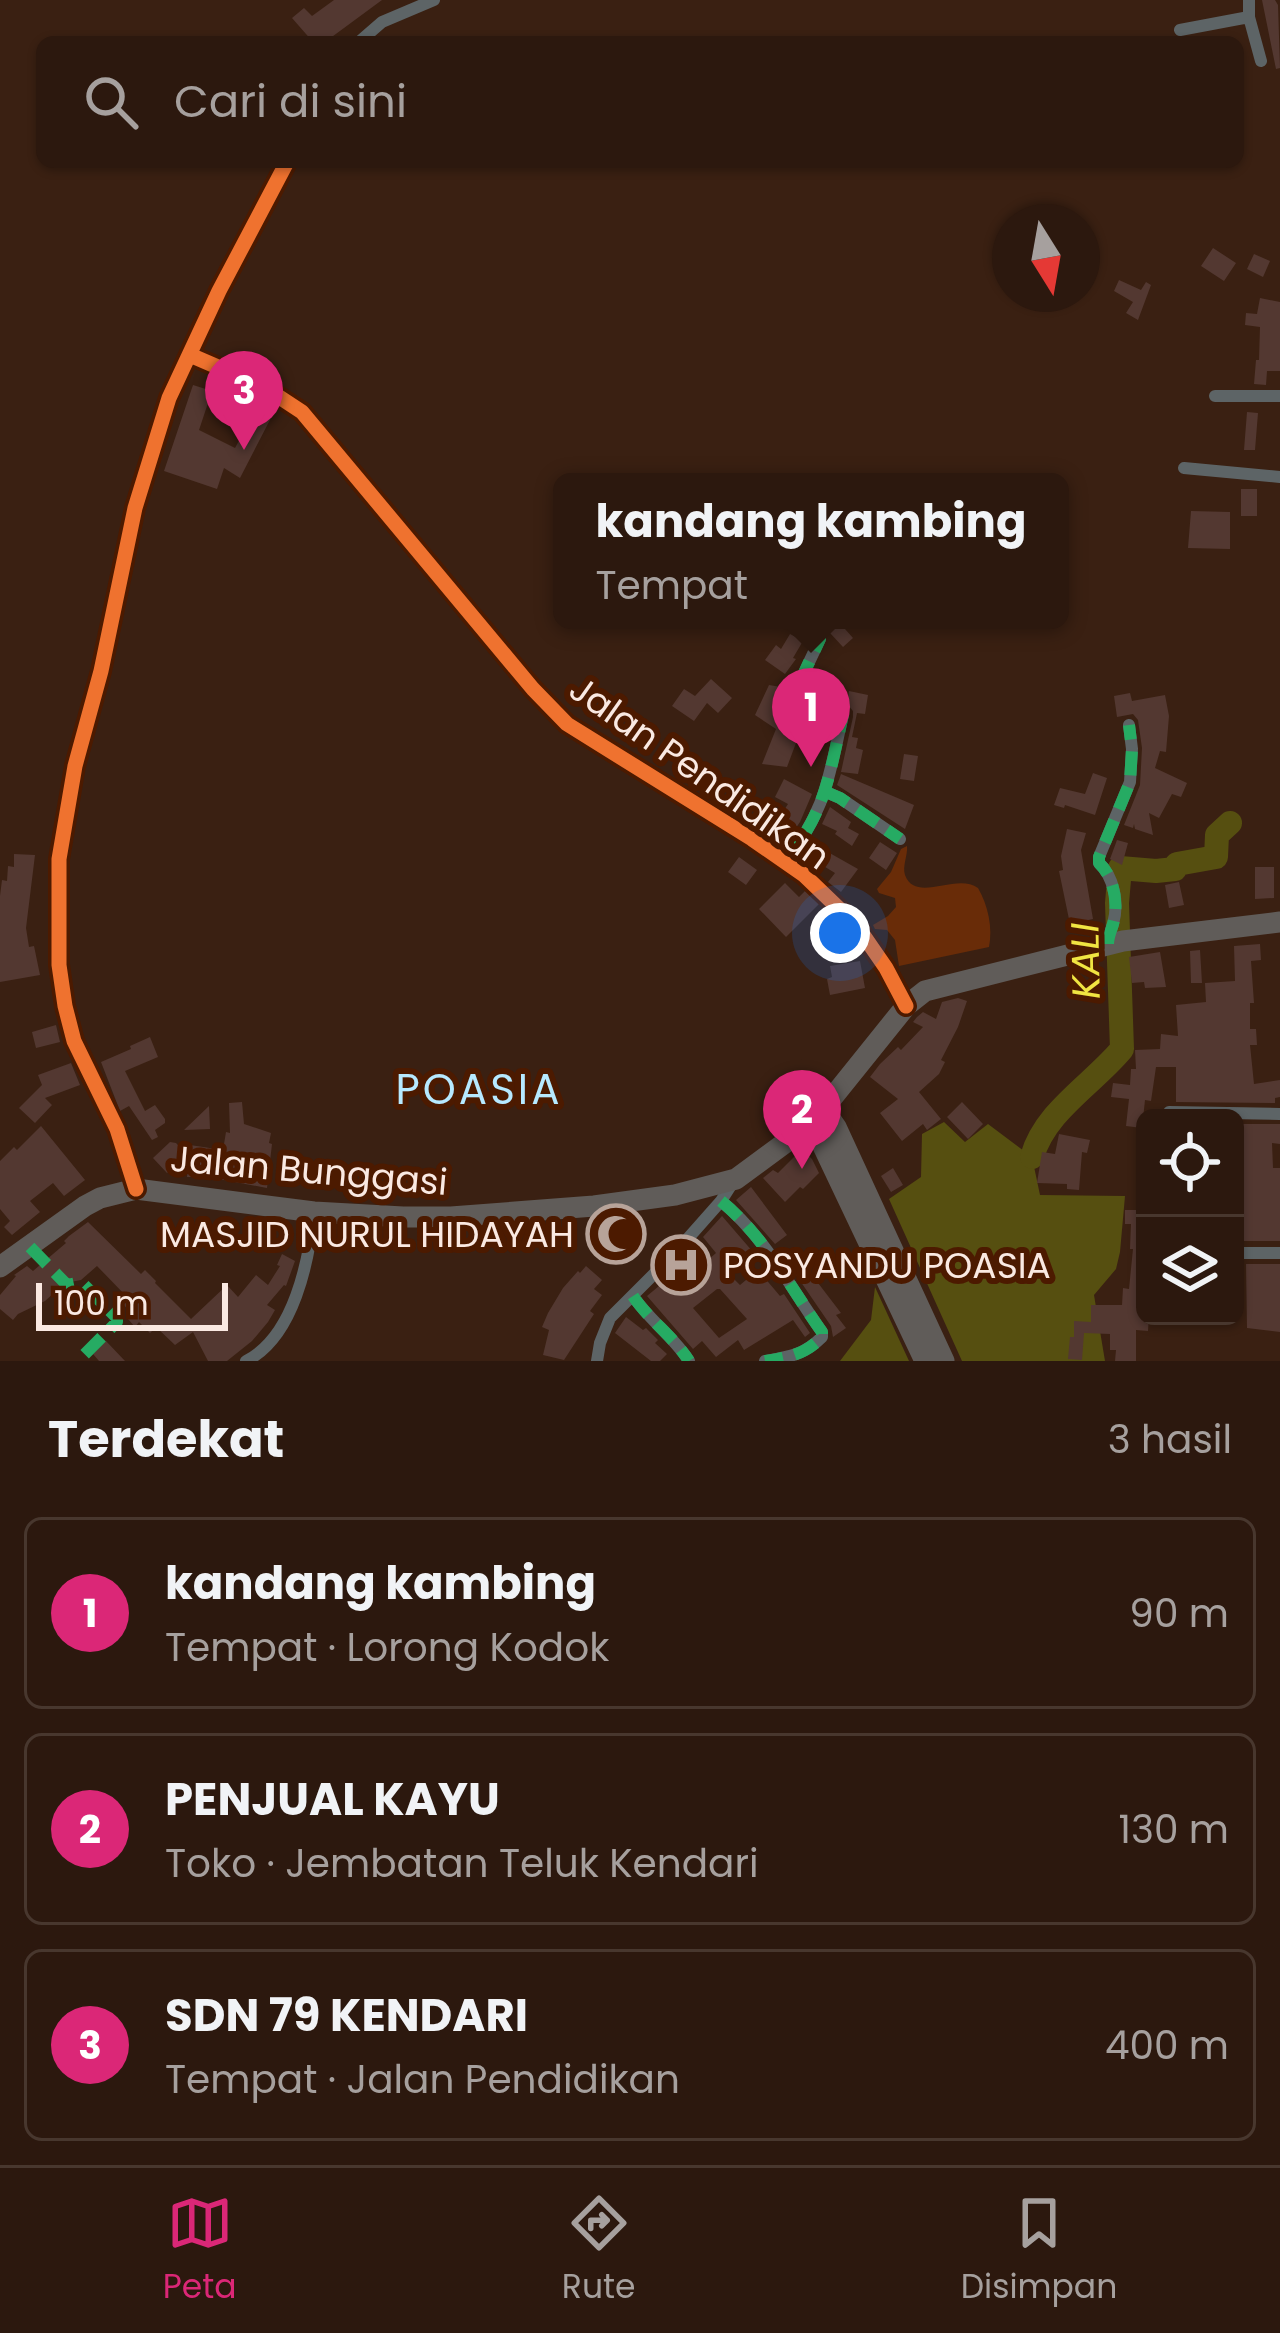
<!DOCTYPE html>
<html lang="id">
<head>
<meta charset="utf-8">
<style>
  body { margin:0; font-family:Poppins,sans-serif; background:#342117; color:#f1f3f6 }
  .controls { position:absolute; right:36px; bottom:36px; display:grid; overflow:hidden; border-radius:18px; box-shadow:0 3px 9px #0004 }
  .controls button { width:108px; height:108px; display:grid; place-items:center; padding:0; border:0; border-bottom:3px solid #48372e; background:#2c180e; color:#f1f3f6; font:60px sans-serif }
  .compass { position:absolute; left:992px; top:204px; width:108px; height:108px; border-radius:50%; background:#2c180e; box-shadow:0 3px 9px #0004; rotate:169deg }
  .scale { position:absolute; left:36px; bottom:30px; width:192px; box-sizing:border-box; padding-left:12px; border:6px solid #fae9e2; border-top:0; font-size:33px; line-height:42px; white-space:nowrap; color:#fae9e2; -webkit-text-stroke:9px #4c1a00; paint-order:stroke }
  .you { position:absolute; left:840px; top:933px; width:42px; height:42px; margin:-30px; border:9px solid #fff; border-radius:50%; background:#1a73e8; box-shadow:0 0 0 18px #1a73e833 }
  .badge { display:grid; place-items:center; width:78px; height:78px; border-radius:50%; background:#db2777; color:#fff; font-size:39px; font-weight:700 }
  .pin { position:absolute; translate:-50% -99px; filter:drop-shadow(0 3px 6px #0008) }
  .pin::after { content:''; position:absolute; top:63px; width:42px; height:36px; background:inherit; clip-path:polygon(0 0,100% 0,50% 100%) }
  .popup { position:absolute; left:553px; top:473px; width:516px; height:156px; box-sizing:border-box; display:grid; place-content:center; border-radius:18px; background:#2c180e; filter:drop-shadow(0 3px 9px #0005); font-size:39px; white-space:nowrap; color:#a6a09e }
  .popup b { font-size:45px; color:#f1f3f6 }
  .popup::after { content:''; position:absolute; left:50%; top:100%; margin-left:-24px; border:24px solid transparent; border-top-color:#2c180e }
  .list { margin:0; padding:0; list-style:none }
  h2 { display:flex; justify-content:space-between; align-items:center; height:156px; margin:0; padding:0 48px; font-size:51px }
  h2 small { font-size:39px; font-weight:400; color:#a6a09e }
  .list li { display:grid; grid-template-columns:78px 1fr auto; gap:36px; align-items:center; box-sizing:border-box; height:192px; margin:0 24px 24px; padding:0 24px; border:3px solid #48372e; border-radius:18px }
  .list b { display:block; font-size:45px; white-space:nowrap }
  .list p { margin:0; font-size:39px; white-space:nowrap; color:#a6a09e }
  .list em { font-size:39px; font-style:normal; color:#a6a09e }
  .icon { flex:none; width:66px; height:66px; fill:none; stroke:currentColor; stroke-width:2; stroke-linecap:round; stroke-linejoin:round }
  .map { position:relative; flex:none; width:1280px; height:1361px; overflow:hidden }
  .search { position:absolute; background:#2c180e; box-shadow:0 3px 9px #0004; left:36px; right:36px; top:36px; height:132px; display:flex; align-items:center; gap:30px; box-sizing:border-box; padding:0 42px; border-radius:18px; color:#a6a09e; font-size:45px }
  .sheet { height:804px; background:#2c180e }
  nav { display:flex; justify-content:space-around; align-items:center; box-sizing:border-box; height:168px; border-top:3px solid #48372e; background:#2c180e; font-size:33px; color:#a6a09e }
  nav a { display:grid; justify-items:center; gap:6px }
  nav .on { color:#db2777 }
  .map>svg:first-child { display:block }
</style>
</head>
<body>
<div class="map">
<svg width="1280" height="1361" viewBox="0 0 1280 1361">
  <rect width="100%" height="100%" fill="#3a2012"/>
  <!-- green -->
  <path fill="#692c08" d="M 907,846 C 908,855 902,866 905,875 C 916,904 956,872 978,888 C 988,905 993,928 989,947 L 899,966 L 895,940 L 887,930 L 875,929 L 873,925 L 888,916 L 896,907 L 895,898 L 879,893 L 877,889 L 891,872 L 901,849 Z"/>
  <!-- water -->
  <path fill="#564f10" d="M 944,1122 L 965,1142 L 988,1124 L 1032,1157 L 1040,1195 L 1125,1196 L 1120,1252 L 1116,1269 L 1094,1295 L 1105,1361 L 962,1361 L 889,1199 L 921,1177 L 922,1134 Z
    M 875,1287 L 909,1361 L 840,1361 L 871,1320 Z"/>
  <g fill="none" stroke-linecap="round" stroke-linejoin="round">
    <!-- river -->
    <path stroke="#564f10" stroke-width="24" d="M 1032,1157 C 1045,1111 1092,1085 1122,1049 L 1117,903 L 1120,868 L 1156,871 L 1175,869 L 1177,864 L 1216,857 L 1217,835 L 1230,823"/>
  </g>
  <!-- building -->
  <path fill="#533831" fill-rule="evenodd" d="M 334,0 L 382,0 L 325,42 L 313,42 L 292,18 L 304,8 L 312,16 Z
    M 1262,0 L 1275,0 L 1278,5 L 1280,68 L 1276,69 Z
    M 1213,248 L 1236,263 L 1224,281 L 1201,266 Z
    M 1254,254 L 1270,261 L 1263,277 L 1247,269 Z
    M 1119,280 L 1141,290 L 1146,282 L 1151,285 L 1138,320 L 1126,313 L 1133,302 L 1114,291 Z
    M 1260,298 L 1280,302 L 1280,371 L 1267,371 L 1266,385 L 1254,384 L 1256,360 L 1259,360 L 1260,327 L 1245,325 L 1246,313 L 1257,314 Z
    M 193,385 L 228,396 L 230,392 L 273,414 L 240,478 L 224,468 L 217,489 L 164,471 ZM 208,403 L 248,424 L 235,448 L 199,430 Z
    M 1247,412 L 1258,413 L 1255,450 L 1244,450 Z
    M 1241,489 L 1257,489 L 1257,516 L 1241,516 Z
    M 1191,511 L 1230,512 L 1230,549 L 1188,548 Z
    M 833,620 L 837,620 L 853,638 L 843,647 L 830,633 Z
    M 790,634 L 803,641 L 793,658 L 796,659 L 785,674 L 765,660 L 776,645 L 781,649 Z
    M 711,679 L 732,698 L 718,713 L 707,703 L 694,721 L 672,706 L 684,689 L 695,696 Z
    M 769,685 L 787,688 L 786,693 L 801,700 L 803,707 L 808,711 L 787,767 L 762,764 L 776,729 L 755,715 Z
    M 849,691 L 868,695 L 865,714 L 857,713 L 852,737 L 858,738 L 856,748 L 863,750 L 858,774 L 841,772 L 853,717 L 853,711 L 847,704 Z
    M 1130,693 L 1132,701 L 1165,695 L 1169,716 L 1166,752 L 1160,751 L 1155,768 L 1187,783 L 1181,797 L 1172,794 L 1159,818 L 1149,813 L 1153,835 L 1135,829 L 1134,824 L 1133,828 L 1124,825 L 1140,785 L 1142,748 L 1138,720 L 1133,714 L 1117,717 L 1114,696 Z
    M 904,754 L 918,756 L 914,781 L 900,779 Z
    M 1093,773 L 1107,778 L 1095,815 L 1065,805 L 1064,808 L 1054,805 L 1060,788 L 1085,794 Z
    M 841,774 L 914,805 L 905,829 L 837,785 Z
    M 784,779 L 812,794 L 800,822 L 784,845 L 768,835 L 788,804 L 775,797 Z
    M 830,807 L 851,822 L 848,828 L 859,834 L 852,846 L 835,834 L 837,831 L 822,824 Z
    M 1067,829 L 1086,833 L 1081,850 L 1093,919 L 1070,924 L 1059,871 L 1063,870 L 1061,856 Z
    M 1117,840 L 1128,843 L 1122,865 L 1110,859 Z
    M 880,842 L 897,853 L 886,870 L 869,858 Z
    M 819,847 L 858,869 L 841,892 L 828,882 L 835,873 L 812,859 Z
    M 14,854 L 35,855 L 26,928 L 29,947 L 34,946 L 40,975 L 0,982 L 0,896 L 2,880 L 7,881 L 8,866 L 14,867 Z
    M 739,857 L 757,870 L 746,885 L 728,872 Z
    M 1255,867 L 1274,867 L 1274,898 L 1255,899 Z
    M 1179,882 L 1184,905 L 1169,908 L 1165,885 Z
    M 785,883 L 799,897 L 805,891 L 819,904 L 786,937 L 759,909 Z
    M 1260,944 L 1261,960 L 1251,961 L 1254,1003 L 1250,1003 L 1250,1029 L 1256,1029 L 1257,1045 L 1250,1045 L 1254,1084 L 1280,1080 L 1280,1097 L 1275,1098 L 1275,1103 L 1176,1102 L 1176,1067 L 1156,1067 L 1151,1101 L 1145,1100 L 1142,1128 L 1126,1126 L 1129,1099 L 1111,1097 L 1113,1083 L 1130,1085 L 1131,1069 L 1136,1069 L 1135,1050 L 1160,1049 L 1161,1034 L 1178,1036 L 1176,1005 L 1206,1002 L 1205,983 L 1235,981 L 1234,946 Z
    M 1200,950 L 1202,983 L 1191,983 L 1190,951 Z
    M 1160,952 L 1166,987 L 1145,988 L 1144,982 L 1132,983 L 1129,957 Z
    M 860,961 L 865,988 L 830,995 L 827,979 L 832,977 L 830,966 Z
    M 958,998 L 967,1001 L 958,1027 L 941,1060 L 945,1062 L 939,1074 L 919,1092 L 941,1119 L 927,1130 L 923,1124 L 902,1141 L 880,1113 L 898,1099 L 870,1077 L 880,1064 L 898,1047 L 901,1050 L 923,1027 L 913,1022 L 917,1017 L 923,1012 L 936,1019 L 942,1002 Z
    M 56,1025 L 60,1042 L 36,1048 L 32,1032 Z
    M 150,1037 L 158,1057 L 125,1071 L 145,1111 L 155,1105 L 165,1119 L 165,1123 L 155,1130 L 158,1137 L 152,1140 L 129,1106 L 120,1111 L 101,1062 L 131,1049 L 130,1046 Z
    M 71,1063 L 80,1085 L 45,1098 L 52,1105 L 35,1123 L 19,1108 L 42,1085 L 38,1075 Z
    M 242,1102 L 244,1124 L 271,1133 L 269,1143 L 272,1144 L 267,1188 L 208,1177 L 187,1177 L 190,1145 L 223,1150 L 226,1132 L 230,1133 L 229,1103 Z
    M 962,1102 L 983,1124 L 968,1139 L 947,1117 Z
    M 209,1106 L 210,1129 L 184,1130 Z
    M 1235,1124 L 1280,1124 L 1280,1144 L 1272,1143 L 1273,1168 L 1280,1168 L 1280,1241 L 1235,1241 Z
    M 41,1126 L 85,1180 L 64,1196 L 53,1183 L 30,1201 L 40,1212 L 12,1235 L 4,1227 L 10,1221 L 0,1209 L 0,1161 L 14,1147 L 17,1150 Z
    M 1059,1134 L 1090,1140 L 1087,1153 L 1082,1152 L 1079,1190 L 1067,1189 L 1067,1184 L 1037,1183 L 1042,1152 L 1055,1154 Z
    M 170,1142 L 176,1143 L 187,1155 L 167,1173 L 153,1158 Z
    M 802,1149 L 812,1159 L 819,1173 L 803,1189 L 800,1187 L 785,1202 L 763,1178 L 773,1170 L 778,1173 Z
    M 893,1168 L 903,1185 L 891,1192 L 881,1176 Z
    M 751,1187 L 787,1235 L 775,1244 L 736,1200 Z
    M 1125,1210 L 1144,1210 L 1145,1316 L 1149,1316 L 1148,1331 L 1136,1330 L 1136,1361 L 1115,1361 L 1116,1350 L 1110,1350 L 1110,1334 L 1084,1333 L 1082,1360 L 1068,1359 L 1070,1337 L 1074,1337 L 1074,1321 L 1091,1322 L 1091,1305 L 1122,1305 L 1123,1288 L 1129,1289 L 1133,1249 L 1130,1249 L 1131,1224 L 1125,1224 Z
    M 629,1216 L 643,1220 L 631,1257 L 591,1249 L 596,1221 Z
    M 722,1216 L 765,1266 L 750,1249 L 725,1270 L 740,1285 L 758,1270 L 780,1296 L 784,1294 L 810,1333 L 805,1337 L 793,1320 L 744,1350 L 738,1340 L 716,1357 L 702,1341 L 693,1349 L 647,1296 L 671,1276 L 669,1274 L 683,1260 L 693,1273 L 716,1253 L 703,1237 ZM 717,1289 L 720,1289 L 747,1319 L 719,1338 L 693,1308 Z
    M 88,1222 L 141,1274 L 145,1270 L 156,1281 L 155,1283 L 191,1319 L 227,1285 L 238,1297 L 256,1275 L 268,1285 L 280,1266 L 277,1265 L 282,1254 L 295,1261 L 286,1286 L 284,1285 L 267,1305 L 275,1310 L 268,1322 L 252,1341 L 227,1361 L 208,1361 L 193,1332 L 175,1345 L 156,1327 L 150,1333 L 139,1322 L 135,1327 L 128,1319 L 132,1314 L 122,1303 L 128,1298 L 97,1266 L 81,1280 L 65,1283 L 45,1301 L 18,1314 L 13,1320 L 0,1309 L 0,1295 L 16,1276 L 14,1275 L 27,1266 L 33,1271 L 66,1243 L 64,1241 L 69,1236 Z
    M 802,1262 L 841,1313 L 836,1315 L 846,1328 L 833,1337 L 831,1326 L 792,1269 Z
    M 1246,1264 L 1280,1264 L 1280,1332 L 1247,1328 Z
    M 586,1266 L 602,1280 L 594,1289 L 602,1295 L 590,1311 L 594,1314 L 564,1360 L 543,1355 L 549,1330 L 542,1327 L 548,1313 L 563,1288 L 578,1271 L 580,1273 Z
    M 626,1317 L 643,1330 L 646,1328 L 658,1340 L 655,1343 L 667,1354 L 660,1361 L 651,1361 L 615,1333 Z
    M 106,1341 L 125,1361 L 99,1361 L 93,1354 Z"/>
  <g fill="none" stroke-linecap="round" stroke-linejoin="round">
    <!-- street -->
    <path stroke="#5d6466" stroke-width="12" d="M 1249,0 L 1249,17 L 1261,61
      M 1180,30 L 1249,17
      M 359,42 L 382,22 L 434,0
      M 190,355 L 264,387 L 302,412 L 533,689 L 567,724 L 752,839 L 804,875 L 857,926 L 886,968 L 906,1006
      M 1215,396 L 1280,396
      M 1184,468 L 1280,477
      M 826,792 L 840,798 L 900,839
      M 784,862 C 826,813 829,775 843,715 L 837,709 L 811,701 L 813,694 L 803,675 L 820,639 L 820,628 L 808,620
      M 1108,944 C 1108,937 1111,931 1113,924 C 1119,903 1114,877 1099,863 L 1099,857 L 1130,782 L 1132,749 L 1129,725
      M 1169,1112 L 1280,1114
      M 136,1189 L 117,1129 L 74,1041 L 65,1006 L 59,965 L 59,859 L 75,766 L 101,671 L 135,508 L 169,398 L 219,291 L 287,162
      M 721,1201 C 765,1237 790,1287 822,1332 L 822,1337 C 804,1355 789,1357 765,1361
      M 1235,1253 L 1280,1253
      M 633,1296 C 649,1320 674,1337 689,1361
      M 246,1361 C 294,1337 309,1261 314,1212
      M 597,1361 L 600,1343 L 610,1318 L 675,1253 L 721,1201 L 735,1179"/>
    <!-- highway -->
    <path stroke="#605c59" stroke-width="21" d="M 824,1110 L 836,1127 L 944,1361
      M 812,1123 L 925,1361
      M 0,1267 L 85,1206 L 100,1198 L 136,1189 L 314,1212 L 403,1217 L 451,1217 L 594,1206 L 675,1195 L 736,1179 L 812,1123 L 906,1006 L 925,991 L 1123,941 L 1280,922"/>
    <!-- quiet -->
    <path stroke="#26ab63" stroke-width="12" stroke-dasharray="24 12" stroke-linecap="butt" d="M 826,792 L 840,798 L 900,839
      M 784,862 C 826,813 829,775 843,715 L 837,709 L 811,701 L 813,694 L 803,675 L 820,639 L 820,628 L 808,620
      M 1108,944 C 1108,937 1111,931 1113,924 C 1119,903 1114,877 1099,863 L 1099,857 L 1130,782 L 1132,749 L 1129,725
      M 721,1201 C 765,1237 790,1287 822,1332 L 822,1337 C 804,1355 789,1357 765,1361
      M 30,1247 L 67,1285 L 81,1282 L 117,1318 L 117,1322 L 78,1361
      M 633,1296 C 649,1320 674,1337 689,1361"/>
    <defs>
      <path id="cycleway" d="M 190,355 L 264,387 L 302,412 L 533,689 L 567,724 L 752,839 L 804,875 L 857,926 L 886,968 L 906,1006
        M 136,1189 L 117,1129 L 74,1041 L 65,1006 L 59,965 L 59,859 L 75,766 L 101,671 L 135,508 L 169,398 L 219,291 L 287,162"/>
    </defs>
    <!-- cycleway casing -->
    <use href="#cycleway" stroke="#4c1a00" stroke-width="22"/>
    <!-- cycleway -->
    <use href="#cycleway" stroke="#ef722f" stroke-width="15"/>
  </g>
  <!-- icons -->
  <defs>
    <symbol id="mosque-ring" viewBox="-11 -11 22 22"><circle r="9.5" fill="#4c1a00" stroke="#b7a399" stroke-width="1.5"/><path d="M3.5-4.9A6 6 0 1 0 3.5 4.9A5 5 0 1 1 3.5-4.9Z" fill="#b7a399"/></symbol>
    <symbol id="hospital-ring" viewBox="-11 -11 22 22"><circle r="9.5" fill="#4c1a00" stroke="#b7a399" stroke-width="1.5"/><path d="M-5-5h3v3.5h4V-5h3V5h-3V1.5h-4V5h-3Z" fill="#b7a399"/></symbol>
  </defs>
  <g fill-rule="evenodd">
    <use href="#mosque-ring" x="583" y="1201" width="66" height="66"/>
    <use href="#hospital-ring" x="648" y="1232" width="66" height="66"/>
  </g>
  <g text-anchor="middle" stroke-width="12" stroke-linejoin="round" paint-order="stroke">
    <!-- street labels -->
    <g font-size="36" fill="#fae9e2" stroke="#4c1a00">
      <text transform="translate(700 772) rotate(35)" y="13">Jalan Pendidikan</text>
      <text transform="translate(309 1170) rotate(5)" y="13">Jalan Bunggasi</text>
    </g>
    <!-- poi labels -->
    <g font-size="36" fill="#fae9e2" stroke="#4c1a00" text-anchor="end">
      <text x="574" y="1247">MASJID NURUL HIDAYAH</text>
      <text x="723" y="1278" text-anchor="start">POSYANDU POASIA</text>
    </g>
    <!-- water labels -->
    <g font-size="39" font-style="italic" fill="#f1e542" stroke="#4c1a00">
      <text transform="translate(1085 961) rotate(-91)" y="14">KALI</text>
    </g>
    <!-- quarter labels -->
    <g font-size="42" letter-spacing="3" fill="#b6e9ff" stroke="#4c1a00">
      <text x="479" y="1104">POASIA</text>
    </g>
  </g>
</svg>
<div class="controls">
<button><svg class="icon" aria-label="locate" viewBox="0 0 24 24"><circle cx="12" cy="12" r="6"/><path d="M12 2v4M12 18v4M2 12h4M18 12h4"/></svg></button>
<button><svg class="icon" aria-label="layers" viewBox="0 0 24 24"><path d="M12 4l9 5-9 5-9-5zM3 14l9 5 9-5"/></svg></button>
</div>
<svg class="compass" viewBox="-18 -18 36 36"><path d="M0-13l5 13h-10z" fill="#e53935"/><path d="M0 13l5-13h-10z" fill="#a6a09e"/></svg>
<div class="scale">100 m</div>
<div class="you"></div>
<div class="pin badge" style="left:811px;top:767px">1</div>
<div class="popup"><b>kandang kambing</b>Tempat</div>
<div class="pin badge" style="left:802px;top:1169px">2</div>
<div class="pin badge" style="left:244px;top:450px">3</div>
<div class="search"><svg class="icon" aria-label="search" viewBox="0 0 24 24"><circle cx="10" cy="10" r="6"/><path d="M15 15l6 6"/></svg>Cari di sini</div>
</div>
<section class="sheet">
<h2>Terdekat<small>3 hasil</small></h2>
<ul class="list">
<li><span class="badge">1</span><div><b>kandang kambing</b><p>Tempat · Lorong Kodok</p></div><em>90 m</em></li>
<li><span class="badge">2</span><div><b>PENJUAL KAYU</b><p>Toko · Jembatan Teluk Kendari</p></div><em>130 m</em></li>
<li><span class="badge">3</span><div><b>SDN 79 KENDARI</b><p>Tempat · Jalan Pendidikan</p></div><em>400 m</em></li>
</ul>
</section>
<nav>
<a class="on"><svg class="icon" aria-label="map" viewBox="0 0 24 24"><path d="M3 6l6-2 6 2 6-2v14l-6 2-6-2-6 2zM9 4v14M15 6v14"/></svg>Peta</a>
<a><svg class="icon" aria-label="directions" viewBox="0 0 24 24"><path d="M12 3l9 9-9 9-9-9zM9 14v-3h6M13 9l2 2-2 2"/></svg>Rute</a>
<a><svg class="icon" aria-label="saved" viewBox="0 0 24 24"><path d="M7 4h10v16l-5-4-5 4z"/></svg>Disimpan</a>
</nav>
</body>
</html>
